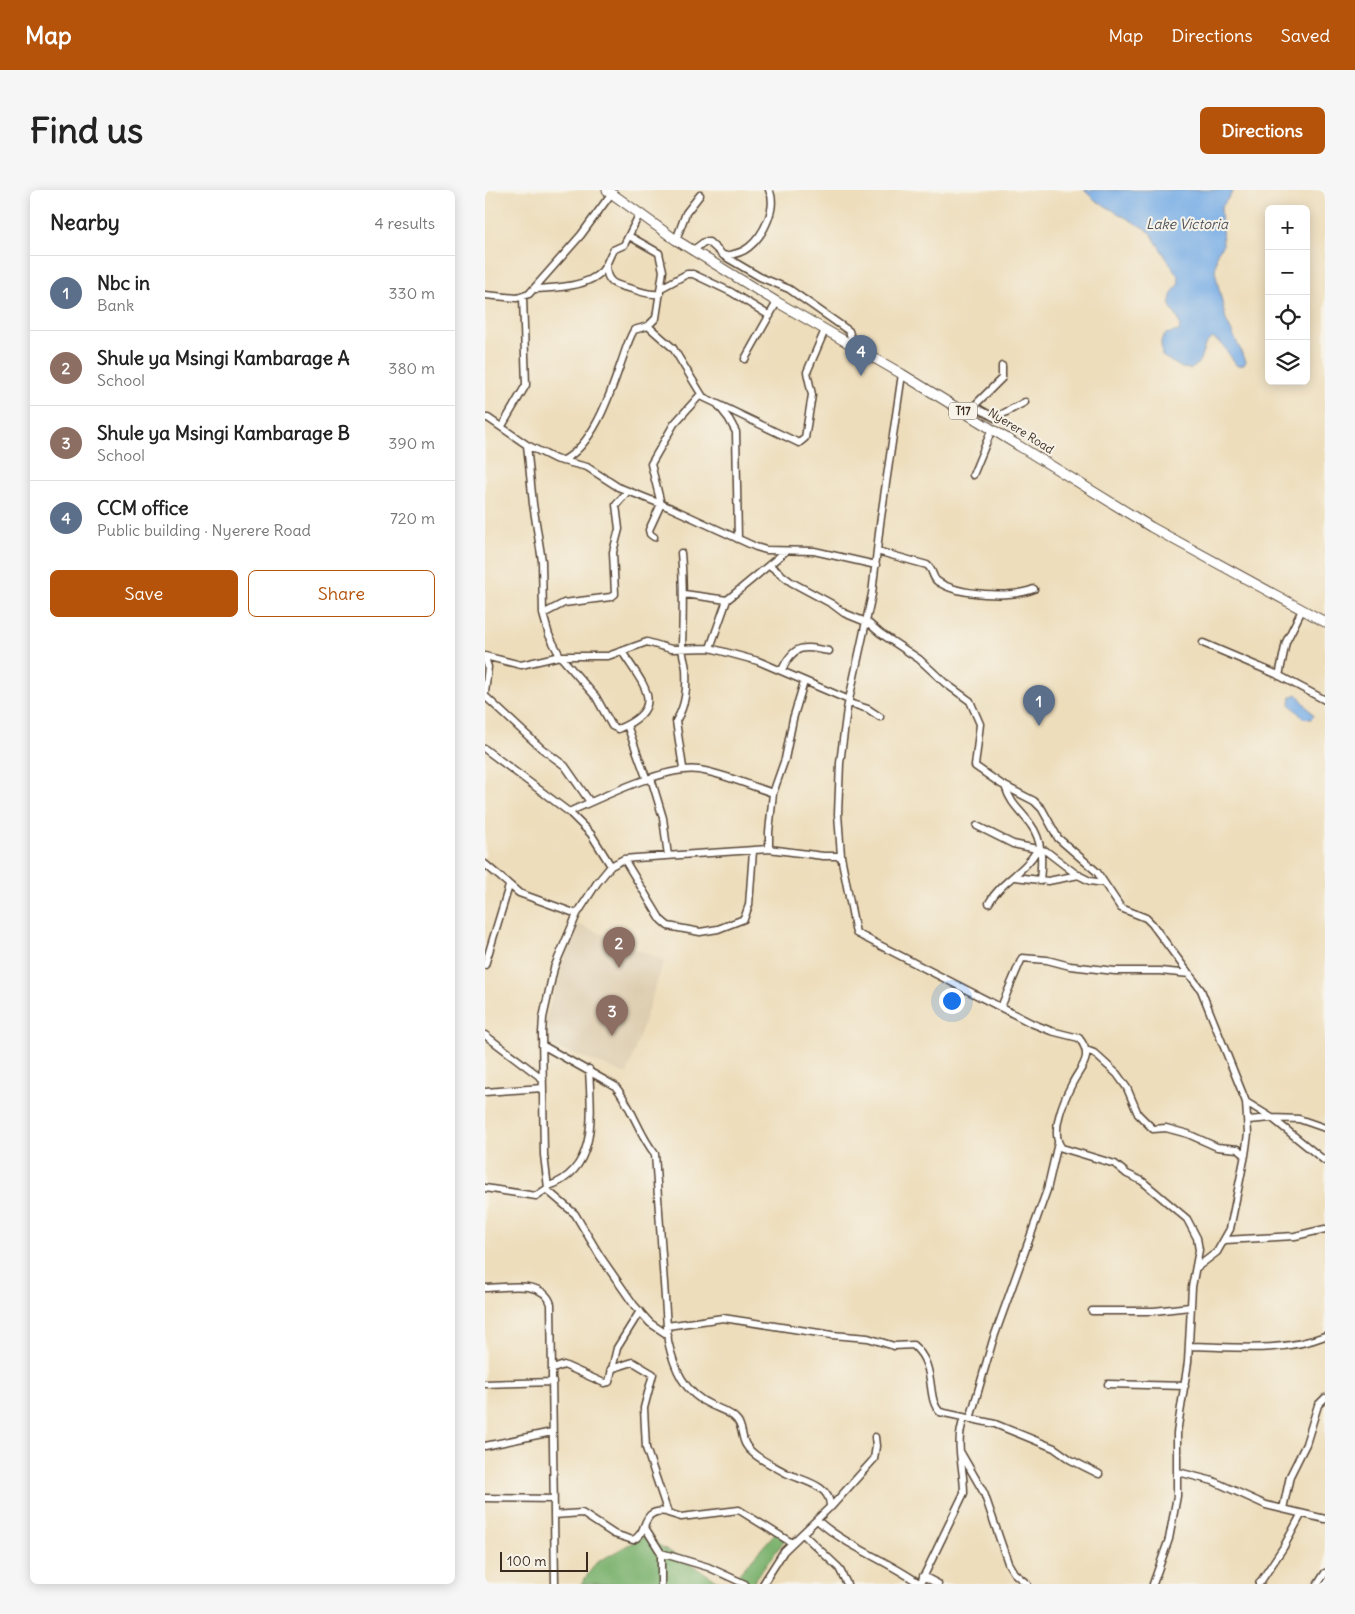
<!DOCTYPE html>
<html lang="en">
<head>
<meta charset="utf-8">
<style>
  body { margin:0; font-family:Delius,sans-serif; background:#f6f6f6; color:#222 }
  .controls { position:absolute; right:15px; top:15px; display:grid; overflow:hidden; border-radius:8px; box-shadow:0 2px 12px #0003 }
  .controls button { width:45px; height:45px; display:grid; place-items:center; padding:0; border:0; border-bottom:1px solid #e0e0e0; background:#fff; color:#222; font:25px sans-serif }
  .scale { position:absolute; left:15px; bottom:12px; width:88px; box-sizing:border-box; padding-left:5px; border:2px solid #3b2a1e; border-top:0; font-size:14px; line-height:18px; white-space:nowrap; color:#3b2a1e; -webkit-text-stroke:4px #f7f3e8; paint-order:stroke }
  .you { position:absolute; left:466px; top:810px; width:18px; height:18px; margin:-12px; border:4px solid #fff; border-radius:50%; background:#1a73e8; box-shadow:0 0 0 8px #1a73e833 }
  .badge { display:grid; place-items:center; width:32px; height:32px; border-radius:50%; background:#b45309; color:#fff; font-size:16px; font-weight:700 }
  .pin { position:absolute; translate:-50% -41px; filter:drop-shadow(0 1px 2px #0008) }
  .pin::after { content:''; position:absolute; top:26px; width:18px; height:15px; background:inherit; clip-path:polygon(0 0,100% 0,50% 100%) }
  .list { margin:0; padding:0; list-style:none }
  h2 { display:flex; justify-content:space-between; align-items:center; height:65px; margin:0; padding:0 20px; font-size:21px }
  h2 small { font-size:16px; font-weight:400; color:#767676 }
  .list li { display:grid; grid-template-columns:32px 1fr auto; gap:15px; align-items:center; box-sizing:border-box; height:75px; padding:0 20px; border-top:1px solid #e0e0e0 }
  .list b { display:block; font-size:19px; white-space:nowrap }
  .list p { margin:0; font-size:16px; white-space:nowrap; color:#767676 }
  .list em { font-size:16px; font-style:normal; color:#767676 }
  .actions { display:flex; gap:10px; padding:15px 20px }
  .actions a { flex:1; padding:11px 0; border:1px solid #b45309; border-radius:8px; text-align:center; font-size:18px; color:#b45309 }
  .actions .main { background:#b45309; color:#fff }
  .icon { flex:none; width:28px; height:28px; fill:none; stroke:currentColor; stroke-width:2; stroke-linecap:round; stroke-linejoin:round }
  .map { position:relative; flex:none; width:840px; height:1394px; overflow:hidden; border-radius:8px }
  header { display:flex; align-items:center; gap:30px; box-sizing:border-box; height:70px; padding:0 25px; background:#b45309; color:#fff }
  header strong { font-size:24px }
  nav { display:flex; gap:28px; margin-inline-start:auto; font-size:18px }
  .intro { display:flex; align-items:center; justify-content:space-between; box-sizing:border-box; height:120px; padding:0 30px }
  h1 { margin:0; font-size:35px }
  .button { padding:12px 22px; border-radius:8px; background:#b45309; color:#fff; font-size:18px; font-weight:700 }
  main { display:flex; gap:30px; padding:0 30px }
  aside { flex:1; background:#fff; border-radius:8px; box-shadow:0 2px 12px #0003 }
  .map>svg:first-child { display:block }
</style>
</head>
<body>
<header>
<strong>Map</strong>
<nav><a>Map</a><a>Directions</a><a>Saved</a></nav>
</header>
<div class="intro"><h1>Find us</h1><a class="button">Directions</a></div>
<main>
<aside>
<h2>Nearby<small>4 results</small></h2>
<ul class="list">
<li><span class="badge" style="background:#5c6f8a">1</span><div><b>Nbc in</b><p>Bank</p></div><em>330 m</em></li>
<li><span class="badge" style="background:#8d6e63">2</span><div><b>Shule ya Msingi Kambarage A</b><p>School</p></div><em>380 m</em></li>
<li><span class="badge" style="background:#8d6e63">3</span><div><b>Shule ya Msingi Kambarage B</b><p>School</p></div><em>390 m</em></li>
<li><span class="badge" style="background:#5c6f8a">4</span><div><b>CCM office</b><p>Public building · Nyerere Road</p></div><em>720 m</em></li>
</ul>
<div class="actions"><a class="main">Save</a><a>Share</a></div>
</aside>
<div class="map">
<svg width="840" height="1394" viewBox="0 0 840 1394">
  <rect width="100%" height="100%" fill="#f7f3e8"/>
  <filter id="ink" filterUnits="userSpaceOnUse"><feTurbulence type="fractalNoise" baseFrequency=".02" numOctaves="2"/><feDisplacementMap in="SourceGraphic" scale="10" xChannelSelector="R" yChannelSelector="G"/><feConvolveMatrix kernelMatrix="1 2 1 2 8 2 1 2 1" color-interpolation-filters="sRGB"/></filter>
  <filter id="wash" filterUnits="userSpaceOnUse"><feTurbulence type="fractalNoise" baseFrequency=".0096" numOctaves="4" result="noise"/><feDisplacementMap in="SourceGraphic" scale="20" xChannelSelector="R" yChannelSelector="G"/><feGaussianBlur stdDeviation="1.12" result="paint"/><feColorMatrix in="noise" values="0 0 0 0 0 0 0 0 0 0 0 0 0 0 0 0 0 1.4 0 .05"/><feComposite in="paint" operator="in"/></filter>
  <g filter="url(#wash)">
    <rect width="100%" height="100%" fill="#edddbb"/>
    <!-- built -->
    <path fill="#deceb1" d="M 90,733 L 179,771 L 142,884 L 54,851 Z"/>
    <!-- forest -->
    <path fill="#7db370" stroke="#5c6e47" d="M 291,1342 L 301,1348 L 267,1394 L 245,1394 Z
      M 159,1346 L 238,1394 L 96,1394 L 111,1373 Z"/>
    <!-- water -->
    <path fill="#78ade6" stroke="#5a6c82" d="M 599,0 L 749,0 L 736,18 L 738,55 L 732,63 L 730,81 L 741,130 L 761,171 L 759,175 L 752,176 L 737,154 L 728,148 C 714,154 720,173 706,179 L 697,178 L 677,166 L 676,151 L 681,144 L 694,141 C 699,119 671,123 694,93 L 693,86 L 664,41 L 610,10 Z
      M 812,504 L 829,526 L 826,529 L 818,528 L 805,514 L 806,507 Z"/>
  </g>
  <g filter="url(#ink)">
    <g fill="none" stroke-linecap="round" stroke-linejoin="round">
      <defs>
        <path id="minor" d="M 191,50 L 201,23 L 215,5
          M 207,61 L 219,52 L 224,52 L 239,66 L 275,87 L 304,99 L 364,141 L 369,157
          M 239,66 C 247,65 257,63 264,57 C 278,46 293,17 284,0
          M 121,75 C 121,94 131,95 147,99 C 158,102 163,105 175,104
          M 176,98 L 202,84 L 208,84 L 246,102 L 285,126
          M 49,99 C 70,98 103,97 117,81 C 122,75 124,67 128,60 L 139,55 L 154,25
          M 0,105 L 32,108 L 44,104 L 96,45 L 126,4
          M 163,136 L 188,158 L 218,207 L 314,253 L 320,248 L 327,205 L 322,182 L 340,140
          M 260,169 L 292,112
          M 233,215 L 244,229 L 251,242 L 253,349
          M 489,216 L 510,228 L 540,212
          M 482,223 L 517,188 L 517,176
          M 0,228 L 3,228 L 42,255 L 70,269 L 102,277 L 133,297 L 186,318 L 271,357 L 281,360 L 329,361 L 391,375
          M 17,236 L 41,195 L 38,107
          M 42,255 L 48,314 L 57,371 L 58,424 L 64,445 L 75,466 L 111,507 L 127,536 L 133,539 C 183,518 159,496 138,463
          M 77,271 C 109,255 125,204 136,173 C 140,162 143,150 149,140 L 163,136 L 171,128 L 178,81 L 174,63 L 144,46
          M 488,285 L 507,239
          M 169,347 L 165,344 L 164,340 L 176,314 L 166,274 L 189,234 L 216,204
          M 392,361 L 442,375 C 448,379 447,387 452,391 C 473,406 526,408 549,399
          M 196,363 C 199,394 198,424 197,456 C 197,464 200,471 201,479 C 202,498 201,515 191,531 L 198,578
          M 284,375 L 306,392 L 347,414 L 359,423 L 381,432
          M 199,404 L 242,410
          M 58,424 L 79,413 L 126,407 L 130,404 L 128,362 L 134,339 L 131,315 L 142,302
          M 381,431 L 395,443 L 434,469 L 460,493 L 485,511 L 495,534 L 490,576 L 516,594 L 549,611 L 557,619 L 573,648 L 612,682 L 636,718 L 661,728 L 667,734 L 716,800 L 761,912 L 763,944 L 760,965 L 745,1039 L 732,1062 L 711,1078
          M 718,453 L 791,484 L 840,510
          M 225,458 L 242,410 L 301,361
          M 0,466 L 36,475 L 75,466 L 123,466 L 162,452 L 186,459 L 225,458 L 273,471 L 364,510
          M 0,468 L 3,477 L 0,503
          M 297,480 C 309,454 318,456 344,461
          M 794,486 L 801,452 L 817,420
          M 0,506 L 56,558 L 80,576 L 105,612
          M 364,513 L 383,519 L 395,527
          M 142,535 L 162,590
          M 0,559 L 84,622 L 106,644 L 126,676
          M 166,588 L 178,628 L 183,666
          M 520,596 C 527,617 535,619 546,635 C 558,651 557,672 555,691
          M 84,622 C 115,608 182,575 214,580 C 236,583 266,596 288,603
          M 492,636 L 528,654 L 561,661 L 591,684 L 605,691 L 619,693
          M 284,659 L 284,642 L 288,603 L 300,569 L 308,529 L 319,492
          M 356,666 L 371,743 L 546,833 L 566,841 L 594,848 C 610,868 595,877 587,894 C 579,909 564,944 577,958 L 630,974 L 642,984 L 657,991 L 702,1029 L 712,1048 L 714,1060 L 707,1097 L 703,1172 L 692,1243 L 692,1306 L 684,1349 L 668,1394
          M 139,669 L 176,730 L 183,736 L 215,742 L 233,739 L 259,729 L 264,715 L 268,661
          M 0,674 L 34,703 L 92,724
          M 530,687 L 563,691 L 594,685
          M 504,713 C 515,692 540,682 552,660
          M 0,775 L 24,696
          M 516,817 L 537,768 L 562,770 L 585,776 L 630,781 L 675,781 L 705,784
          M 0,845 L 58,889
          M 57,855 L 130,896 C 147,916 153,943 170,964 L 183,1151 C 189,1178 199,1203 226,1215 C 234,1219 246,1222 252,1230 C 258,1237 256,1247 261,1255 C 268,1267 289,1276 301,1283 C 318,1291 346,1295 345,1317 L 299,1361 L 278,1394
          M 601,860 L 609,863 L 632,884 L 642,898 L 653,924 L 668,939 L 681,938 L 703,944 L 732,957 L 753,959 L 760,965
          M 0,902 L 58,898
          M 761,912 L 787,928 L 840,971
          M 763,930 L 787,928 L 814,929 L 840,938
          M 64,996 C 114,979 106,922 104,879
          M 0,998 L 51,1006 L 63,998 L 59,965 L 57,843 L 58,828 L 69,778 L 92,724 L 112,693 L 126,676 L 139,669 L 151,668 L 284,659 L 338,666 L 356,666 L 353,624 L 355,573 L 362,519 L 387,404 L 395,334 L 417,184
          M 62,1000 L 90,1024 L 115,1066 L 149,1115 L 165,1133 L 183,1145
          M 740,1050 L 810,1046 L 840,1039
          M 0,1098 C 21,1098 58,1089 66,1114 L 70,1394
          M 607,1121 L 669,1121 L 705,1117
          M 182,1136 L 238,1128 L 347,1145 L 383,1148 L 409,1156 L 428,1155 C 453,1176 440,1208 455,1222 L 510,1234 L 569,1258 L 586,1270 L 614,1284
          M 704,1156 C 750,1157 797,1163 840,1146
          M 68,1179 L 79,1175 L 119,1193 L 124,1192 L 132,1158 L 155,1121
          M 126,1179 L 148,1172 L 168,1184 L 159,1218 L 161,1258 L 183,1323 L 196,1327 L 254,1320 L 307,1353
          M 0,1194 L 68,1192
          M 623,1194 L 700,1196
          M 485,1229 L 508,1150 L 562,1000 L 573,953
          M 0,1256 L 67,1242
          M 476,1263 L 499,1303 L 523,1373 L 529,1383 L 542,1394
          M 693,1282 L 728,1291 L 781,1315 L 840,1329
          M 0,1308 L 68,1309
          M 346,1317 L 389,1269 L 391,1256 L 390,1247
          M 798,1319 L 805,1286 L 821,1254 L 833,1215 L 840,1208
          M 69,1325 L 97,1323 L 129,1344 L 148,1350 C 165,1342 154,1318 182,1322
          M 332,1330 C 362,1357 402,1370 435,1394
          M 159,1336 L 176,1363 L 176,1394
          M 318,1344 L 354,1378 L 362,1394
          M 176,1363 L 223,1377 L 260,1394
          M 438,1386 L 453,1394
          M 435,1394 L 479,1303 C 479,1275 469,1256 479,1228
          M 774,1394 L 798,1358 L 816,1325
          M 833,1394 L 840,1383"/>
        <path id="major" d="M 122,0 L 191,50 L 292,112 L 417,184 L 666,337 L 840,432"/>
      </defs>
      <!-- minor casing -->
      <use href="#minor" stroke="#564536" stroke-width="9"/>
      <!-- major casing -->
      <use href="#major" stroke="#564536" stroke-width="11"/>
      <!-- minor -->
      <use href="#minor" stroke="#fff" stroke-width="6"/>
      <!-- major -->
      <use href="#major" stroke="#fff" stroke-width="9"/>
    </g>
  </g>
  <g text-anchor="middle" stroke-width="4" stroke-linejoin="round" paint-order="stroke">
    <!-- shield labels -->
    <rect fill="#f7f3e8" stroke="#73665b" stroke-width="1" x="464" y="212.5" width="28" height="17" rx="4"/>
    <g font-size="11" font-weight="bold" fill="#3b2a1e">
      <text x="478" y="225">T17</text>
    </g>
    <!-- street labels -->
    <g font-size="12" fill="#3b2a1e" stroke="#f7f3e8">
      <text transform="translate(536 241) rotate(32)" y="4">Nyerere Road</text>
    </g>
    <!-- water labels -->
    <g font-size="14" font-style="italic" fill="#4d515a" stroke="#f7f3e8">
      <text x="702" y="39">Lake Victoria</text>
    </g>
  </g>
</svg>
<div class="controls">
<button>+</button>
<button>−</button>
<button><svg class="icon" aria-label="locate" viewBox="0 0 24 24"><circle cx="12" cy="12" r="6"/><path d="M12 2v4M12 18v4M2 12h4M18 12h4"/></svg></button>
<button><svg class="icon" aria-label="layers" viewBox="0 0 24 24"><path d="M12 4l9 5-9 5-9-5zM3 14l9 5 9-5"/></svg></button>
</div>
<div class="scale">100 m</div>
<div class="you"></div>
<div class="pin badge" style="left:554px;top:536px;background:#5c6f8a">1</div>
<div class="pin badge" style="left:134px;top:778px;background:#8d6e63">2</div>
<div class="pin badge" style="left:127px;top:846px;background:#8d6e63">3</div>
<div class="pin badge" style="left:376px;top:186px;background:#5c6f8a">4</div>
</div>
</main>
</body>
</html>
